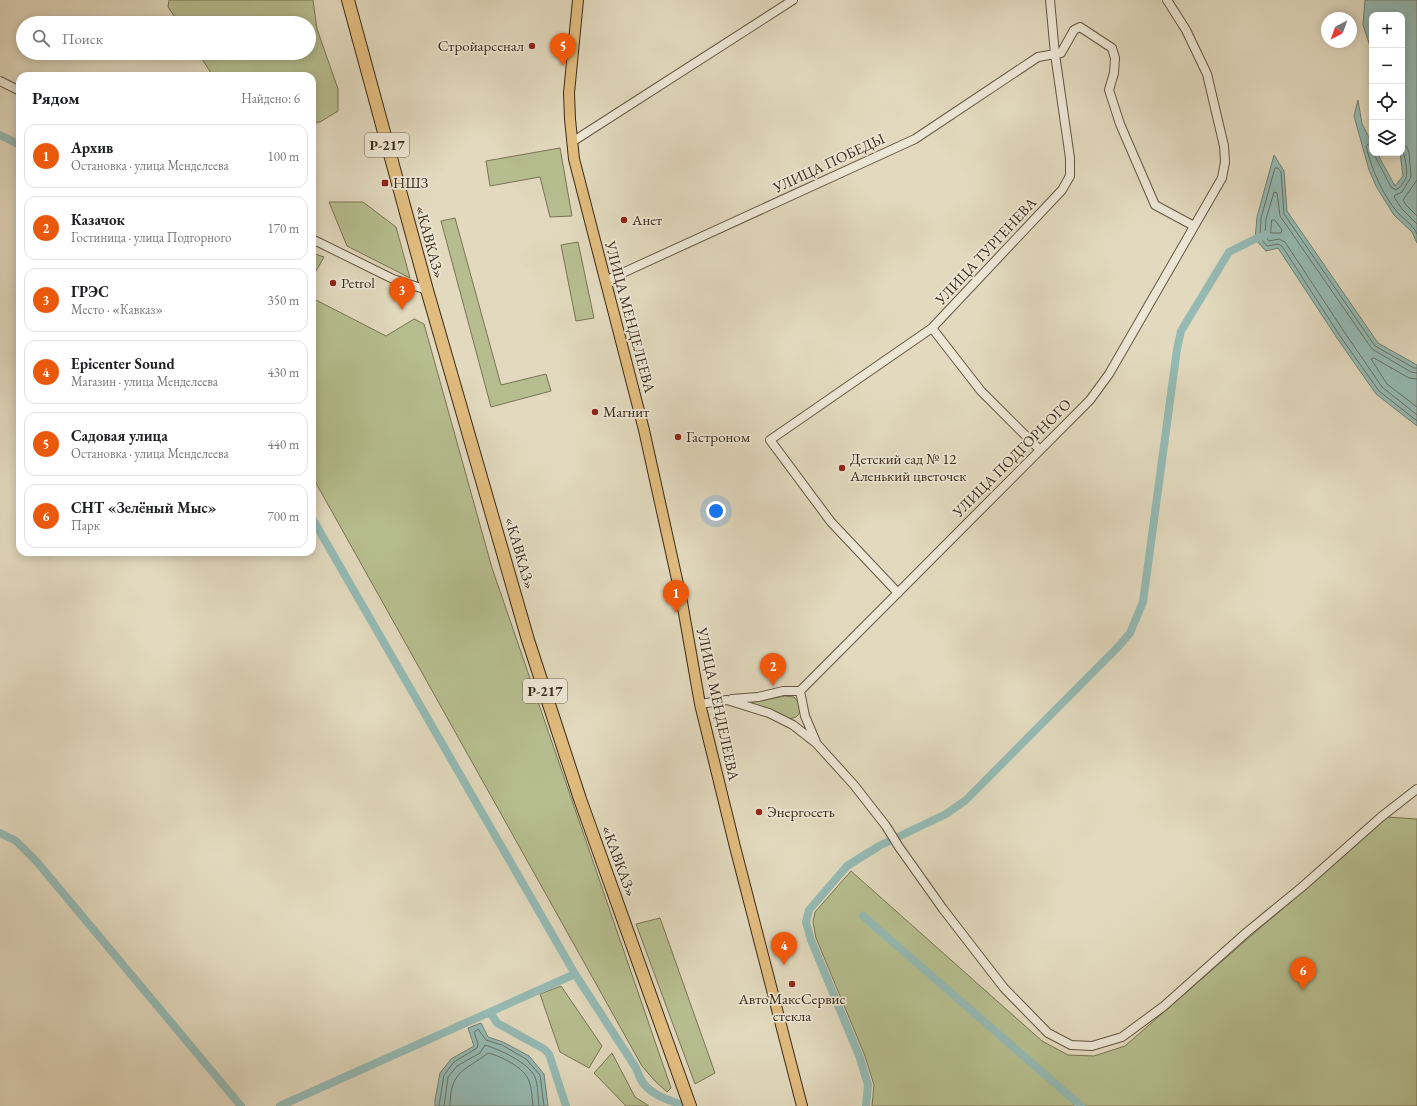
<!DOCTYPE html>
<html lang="ru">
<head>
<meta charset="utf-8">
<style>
  body { margin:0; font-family:"EB Garamond",serif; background:#f6f6f6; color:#202124 }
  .controls { position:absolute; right:12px; top:12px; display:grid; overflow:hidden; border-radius:8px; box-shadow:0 2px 10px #0003 }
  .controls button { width:36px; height:36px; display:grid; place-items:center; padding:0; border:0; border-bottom:1px solid #e0e0e0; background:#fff; color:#202124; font:20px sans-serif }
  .compass { position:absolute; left:1321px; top:12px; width:36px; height:36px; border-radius:50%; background:#fff; box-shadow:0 2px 10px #0003; rotate:221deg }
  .you { position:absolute; left:716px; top:511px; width:14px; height:14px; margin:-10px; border:3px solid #fff; border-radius:50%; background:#1a73e8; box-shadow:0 0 0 6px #1a73e833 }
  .badge { display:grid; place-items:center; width:26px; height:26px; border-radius:50%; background:#ea580c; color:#fff; font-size:13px; font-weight:700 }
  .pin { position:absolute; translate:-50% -33px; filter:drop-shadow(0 1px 2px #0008) }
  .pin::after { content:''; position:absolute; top:21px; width:14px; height:12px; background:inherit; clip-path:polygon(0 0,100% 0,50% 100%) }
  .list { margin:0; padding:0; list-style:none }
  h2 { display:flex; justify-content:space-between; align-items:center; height:52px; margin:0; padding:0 16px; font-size:17px }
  h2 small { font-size:13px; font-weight:400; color:#757577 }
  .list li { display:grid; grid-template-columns:26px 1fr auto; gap:12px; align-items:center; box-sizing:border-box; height:64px; margin:0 8px 8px; padding:0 8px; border:1px solid #e0e0e0; border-radius:12px }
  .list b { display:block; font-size:15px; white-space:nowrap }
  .list p { margin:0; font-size:13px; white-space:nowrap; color:#757577 }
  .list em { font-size:13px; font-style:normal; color:#757577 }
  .icon { flex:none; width:22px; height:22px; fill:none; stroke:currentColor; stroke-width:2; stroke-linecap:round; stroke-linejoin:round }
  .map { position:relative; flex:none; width:1417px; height:1106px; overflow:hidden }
  .search { position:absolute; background:#fff; box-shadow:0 2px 10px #0003; left:16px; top:16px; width:300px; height:44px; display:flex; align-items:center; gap:10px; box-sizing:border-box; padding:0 14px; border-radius:22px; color:#757577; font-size:15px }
  .panel { position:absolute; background:#fff; box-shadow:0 2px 10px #0003; left:16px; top:72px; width:300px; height:484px; border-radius:12px }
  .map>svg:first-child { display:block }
</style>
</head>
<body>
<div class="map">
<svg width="1417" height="1106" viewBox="0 0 1417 1106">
  <rect width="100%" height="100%" fill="#e2d9be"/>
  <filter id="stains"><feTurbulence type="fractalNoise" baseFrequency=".005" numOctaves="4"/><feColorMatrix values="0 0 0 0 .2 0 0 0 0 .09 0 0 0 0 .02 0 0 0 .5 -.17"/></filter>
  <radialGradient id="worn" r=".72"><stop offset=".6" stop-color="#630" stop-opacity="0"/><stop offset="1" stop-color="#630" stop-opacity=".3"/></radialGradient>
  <!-- green -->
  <path fill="#b6be8f" stroke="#787454" d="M 169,0 L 313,0 L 317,29 L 338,89 L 338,111 L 320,122 L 312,123 L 312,76 L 213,76 L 198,53 L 309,53 L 309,23 L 179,23 L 168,7 Z
    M 560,148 L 572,216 L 550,217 L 540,177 L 490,186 L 486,161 Z
    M 329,202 L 363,202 L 396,227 L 410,278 L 347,246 Z
    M 455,218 L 501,385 L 546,374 L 551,391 L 491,407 L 441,221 Z
    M 578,242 L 594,318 L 576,321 L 561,245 Z
    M 312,253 L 324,257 L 312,278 Z
    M 312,298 L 386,336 L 414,319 L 424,324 L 492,568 L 671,1088 L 667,1092 L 655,1081 L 642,1066 L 312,476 Z
    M 785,696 L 794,697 C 803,706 802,721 786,718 L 752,704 L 752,701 L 761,701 Z
    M 1387,817 L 1417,819 L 1417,1106 L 872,1106 L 874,1085 L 865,1056 L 816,938 L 813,922 L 815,912 L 851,871 L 1042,1041 L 1068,1055 L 1094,1056 L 1125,1046 Z
    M 660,918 L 715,1073 L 695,1084 L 636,924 Z
    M 561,986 L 602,1046 L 589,1068 L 560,1052 L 540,994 Z
    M 612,1053 L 635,1097 L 649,1106 L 626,1106 L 594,1073 Z"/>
  <!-- water -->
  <path fill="#95bab4" stroke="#718076" d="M 1365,0 L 1417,0 L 1417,243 L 1412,232 L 1394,215 L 1377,188 L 1369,170 L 1354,116 L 1358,100 L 1362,124 L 1372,143 L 1372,153 L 1377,153 L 1395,186 L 1403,176 L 1400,153 L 1402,153 L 1402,15 L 1372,15 L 1372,52 L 1363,25 Z
    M 1274,155 L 1284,171 L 1287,211 L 1378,343 L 1417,365 L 1417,426 L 1376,394 L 1337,338 L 1278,248 L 1266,251 L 1255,239 L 1257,217 Z
    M 481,1023 L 488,1037 L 503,1042 L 529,1056 L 544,1074 L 548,1106 L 435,1106 L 435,1100 L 440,1073 L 451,1059 L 474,1046 L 468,1028 Z"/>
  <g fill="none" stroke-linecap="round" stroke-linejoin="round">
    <!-- shore -->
    <path stroke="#687266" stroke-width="1" d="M 1372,144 L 1368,144 L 1366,146 C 1372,170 1382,194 1398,213 C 1405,220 1413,225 1417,234
      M 1402,144 L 1407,147 L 1409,152 L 1411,177 L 1402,192 L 1395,195 L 1394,197 L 1402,209 L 1417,224
      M 1374,153 L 1375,156 L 1391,187 L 1396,190 C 1400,188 1404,182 1406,178 C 1408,173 1405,153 1402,150
      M 1417,180 L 1403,200 L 1406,205 L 1417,216
      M 1272,220 L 1275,220 L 1282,230 L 1281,233 L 1271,233 Z
      M 1417,368 L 1414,368 L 1375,346 L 1284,214 L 1281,172 L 1278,168 L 1275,168 L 1261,218 L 1260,238 L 1267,246 L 1278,244 L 1282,246 L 1340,336 L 1379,391 L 1417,421
      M 1417,373 L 1411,372 L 1372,349 L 1280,216 L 1277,193 L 1274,192 L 1266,219 L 1265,236 L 1269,241 L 1279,239 L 1285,242 L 1345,333 L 1382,387 L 1417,415
      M 1417,379 L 1409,378 L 1374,358 L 1371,359 L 1387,384 L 1417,407
      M 439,1106 L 444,1075 L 454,1062 L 477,1048 L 478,1044 L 474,1032 L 478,1029 L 486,1040 L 502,1045 L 526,1059 L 540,1075 L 544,1106
      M 444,1106 L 448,1077 L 457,1066 L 480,1053 L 485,1045 C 500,1050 528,1062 535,1077 C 538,1084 538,1099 539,1106
      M 450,1106 C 450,1070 465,1071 488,1053 C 501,1056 525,1068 529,1081 C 532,1088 532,1098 533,1106"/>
    <!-- canal -->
    <path stroke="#95bab4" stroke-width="8" d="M 0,135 L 20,145
      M 312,518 L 575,974 L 636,1068 C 638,1073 640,1079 643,1083 C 653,1096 671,1101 686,1106
      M 0,833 L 16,841 L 37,862 L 241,1106
      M 863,916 L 1081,1106
      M 490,1012 L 497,1023 L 544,1049 L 549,1054 L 566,1106
      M 280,1106 L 575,974
      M 866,1106 L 868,1085 L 860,1058 L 811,940 L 806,922 L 809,910 L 847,866 L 879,846 L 946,814 L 966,800 L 1118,647 L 1130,633 L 1143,602 L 1177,349 L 1181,331 L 1229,252 L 1255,239 L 1265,235"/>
    <defs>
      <path id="minor" d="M 0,81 L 20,91
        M 572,142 L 793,0
        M 312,239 L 393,279 L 427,290
        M 605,281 L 915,139 L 1038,57 L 1061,53 L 1074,30 L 1080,27 L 1112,48 L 1115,58 L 1114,73 L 1109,90 L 1120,124 L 1155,205 L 1194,226
        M 932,328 L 981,391 L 1040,450
        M 898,593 L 831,522 L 770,440 L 932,328 L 1062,190 L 1070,176 L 1070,158 L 1055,54 L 1050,0
        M 800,691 L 805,716 L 816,742
        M 732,699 L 758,697 L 783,691 L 800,691 L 1090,400 L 1109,374 L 1222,178 L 1225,162 L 1224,146 L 1207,74 L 1186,30 L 1167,0
        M 700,704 L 727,700 L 769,713 L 793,725 L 816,743 L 854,785 L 886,826 L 899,847 L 943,909 L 1004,988 L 1048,1033 L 1071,1045 L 1092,1046 L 1122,1037 L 1164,1006 L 1247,932 L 1302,887 L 1381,817 L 1417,789"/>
      <path id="major" d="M 578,0 L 569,93 L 570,119 L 574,159 L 644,430 L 682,602 L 700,704 L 735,847 L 802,1106"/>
      <path id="highway" d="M 348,0 L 427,290 L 528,640 L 580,799 L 690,1106"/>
    </defs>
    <!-- minor casing -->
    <use href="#minor" stroke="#655642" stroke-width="10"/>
    <!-- major casing -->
    <use href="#major" stroke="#3b2a18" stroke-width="12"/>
    <!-- highway casing -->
    <use href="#highway" stroke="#3b2a18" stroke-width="14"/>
    <!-- minor -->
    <use href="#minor" stroke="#ece6d5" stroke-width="8"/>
    <!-- major -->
    <use href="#major" stroke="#e1bc7f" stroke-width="10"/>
    <!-- highway -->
    <use href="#highway" stroke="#e1bc7f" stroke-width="12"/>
  </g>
  <!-- markers -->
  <g fill="#8f2418" stroke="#ece6d5" stroke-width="1.5">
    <circle cx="532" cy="46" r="4"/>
    <rect x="381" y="179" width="8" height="8" rx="2"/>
    <circle cx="624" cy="220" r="4"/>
    <circle cx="333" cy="283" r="4"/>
    <circle cx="595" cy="412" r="4"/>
    <circle cx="678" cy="437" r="4"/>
    <circle cx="842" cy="468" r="4"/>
    <circle cx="759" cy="812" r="4"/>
    <circle cx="792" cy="984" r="4"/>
  </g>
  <g text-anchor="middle" stroke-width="3.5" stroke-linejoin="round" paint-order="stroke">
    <!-- shield labels -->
    <g fill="#ece6d5" stroke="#706251" stroke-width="1">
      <rect x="365" y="133" width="44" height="24" rx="3"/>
      <rect x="523" y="679" width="44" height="24" rx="3"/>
    </g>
    <g font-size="14" font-weight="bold" fill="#3b2a18">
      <text x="387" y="150">Р-217</text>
      <text x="545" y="696">Р-217</text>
    </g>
    <!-- poi labels -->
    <g font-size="15" fill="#3b2a18" stroke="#ece6d5" text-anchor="start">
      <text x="524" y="51" text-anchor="end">Стройарсенал</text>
      <text x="393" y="188">НШЗ</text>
      <text x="632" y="225">Анет</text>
      <text x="341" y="288">Petrol</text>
      <text x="603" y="417">Магнит</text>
      <text x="686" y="442">Гастроном</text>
      <text x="850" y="464">Детский сад № 12<tspan x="850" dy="17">Аленький цветочек</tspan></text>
      <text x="767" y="817">Энергосеть</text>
      <text x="792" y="1004" text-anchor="middle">АвтоМаксСервис<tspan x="792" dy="17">стекла</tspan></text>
    </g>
    <!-- street labels -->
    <g font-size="15" fill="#3b2a18" stroke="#ece6d5">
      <text transform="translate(829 163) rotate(-25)" y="5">УЛИЦА ПОБЕДЫ</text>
      <text transform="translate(430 242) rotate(75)" y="5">«КАВКАЗ»</text>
      <text transform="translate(986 251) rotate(-47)" y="5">УЛИЦА ТУРГЕНЕВА</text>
      <text transform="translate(630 317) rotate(75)" y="5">УЛИЦА МЕНДЕЛЕЕВА</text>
      <text transform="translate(1012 458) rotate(-45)" y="5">УЛИЦА ПОДГОРНОГО</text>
      <text transform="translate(520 553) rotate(74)" y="5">«КАВКАЗ»</text>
      <text transform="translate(718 704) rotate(78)" y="5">УЛИЦА МЕНДЕЛЕЕВА</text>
      <text transform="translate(619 861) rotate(70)" y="5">«КАВКАЗ»</text>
    </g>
  </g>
  <rect width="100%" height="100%" filter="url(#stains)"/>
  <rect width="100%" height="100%" fill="url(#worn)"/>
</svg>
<div class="controls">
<button>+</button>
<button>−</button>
<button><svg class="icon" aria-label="locate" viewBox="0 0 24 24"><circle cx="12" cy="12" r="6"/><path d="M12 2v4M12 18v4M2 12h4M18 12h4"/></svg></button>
<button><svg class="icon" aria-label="layers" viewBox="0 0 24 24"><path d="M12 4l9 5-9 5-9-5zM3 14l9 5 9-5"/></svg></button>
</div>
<svg class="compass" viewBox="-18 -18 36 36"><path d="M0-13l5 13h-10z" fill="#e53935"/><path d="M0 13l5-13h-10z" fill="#757577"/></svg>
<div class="you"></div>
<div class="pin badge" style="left:676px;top:613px">1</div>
<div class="pin badge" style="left:773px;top:686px">2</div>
<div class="pin badge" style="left:402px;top:310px">3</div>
<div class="pin badge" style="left:784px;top:965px">4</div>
<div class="pin badge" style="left:563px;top:66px">5</div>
<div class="pin badge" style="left:1303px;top:990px">6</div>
<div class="search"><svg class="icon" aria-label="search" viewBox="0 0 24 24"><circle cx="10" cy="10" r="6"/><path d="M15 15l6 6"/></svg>Поиск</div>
<section class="panel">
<h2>Рядом<small>Найдено: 6</small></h2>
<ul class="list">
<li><span class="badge">1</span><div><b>Архив</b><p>Остановка · улица Менделеева</p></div><em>100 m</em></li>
<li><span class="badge">2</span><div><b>Казачок</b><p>Гостиница · улица Подгорного</p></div><em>170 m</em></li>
<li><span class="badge">3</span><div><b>ГРЭС</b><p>Место · «Кавказ»</p></div><em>350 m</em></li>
<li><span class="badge">4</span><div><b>Epicenter Sound</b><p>Магазин · улица Менделеева</p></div><em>430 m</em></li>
<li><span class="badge">5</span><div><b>Садовая улица</b><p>Остановка · улица Менделеева</p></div><em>440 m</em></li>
<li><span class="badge">6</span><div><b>СНТ «Зелёный Мыс»</b><p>Парк</p></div><em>700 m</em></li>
</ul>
</section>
</div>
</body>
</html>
